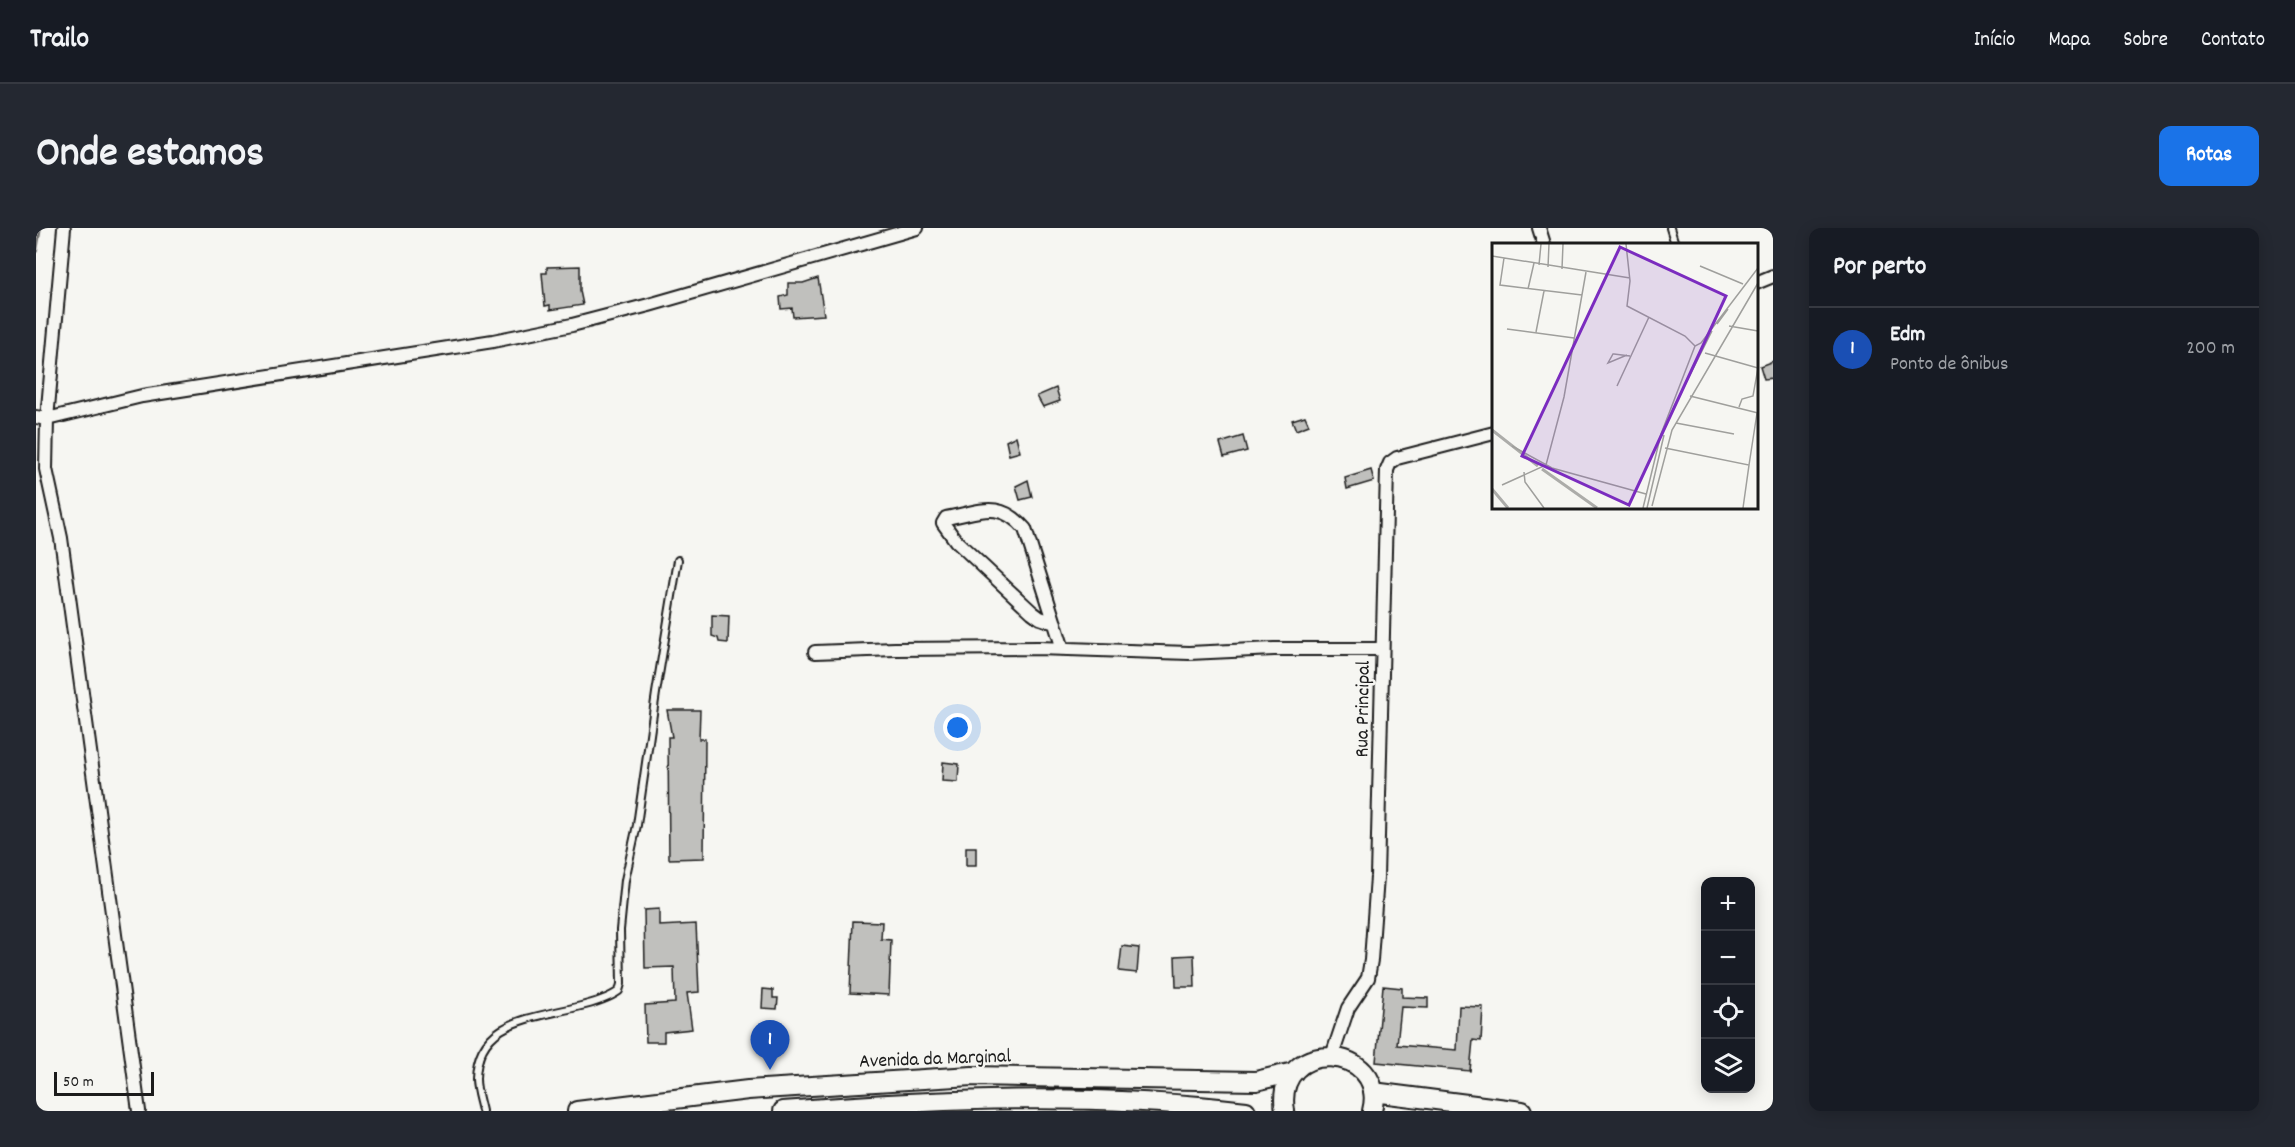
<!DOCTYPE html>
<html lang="pt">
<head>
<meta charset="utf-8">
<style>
  body { margin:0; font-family:Dekko,sans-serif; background:#242831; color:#f1f3f6 }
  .controls { position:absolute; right:18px; bottom:18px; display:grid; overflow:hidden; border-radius:12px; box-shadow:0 3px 15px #0003 }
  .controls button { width:54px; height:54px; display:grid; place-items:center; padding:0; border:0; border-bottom:2px solid #363941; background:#171b24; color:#f1f3f6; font:30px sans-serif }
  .scale { position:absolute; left:18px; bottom:15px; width:100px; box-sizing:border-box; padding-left:6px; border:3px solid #1c1c1c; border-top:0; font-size:16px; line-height:21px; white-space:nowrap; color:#1c1c1c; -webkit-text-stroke:4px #f6f6f2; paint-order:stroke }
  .you { position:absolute; left:922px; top:500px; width:21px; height:21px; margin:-15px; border:4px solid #fff; border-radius:50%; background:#1a73e8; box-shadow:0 0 0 9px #1a73e833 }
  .badge { display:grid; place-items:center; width:39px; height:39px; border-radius:50%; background:#1a73e8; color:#fff; font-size:20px; font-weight:700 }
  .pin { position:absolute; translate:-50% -50px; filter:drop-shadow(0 2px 3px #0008) }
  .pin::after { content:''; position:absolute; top:32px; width:21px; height:18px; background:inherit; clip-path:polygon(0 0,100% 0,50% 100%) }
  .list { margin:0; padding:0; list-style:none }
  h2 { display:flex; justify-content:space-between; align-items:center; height:78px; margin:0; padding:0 24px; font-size:26px }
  h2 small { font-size:20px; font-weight:400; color:#9ea1a6 }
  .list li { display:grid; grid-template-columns:39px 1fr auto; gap:18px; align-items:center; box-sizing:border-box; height:84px; padding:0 24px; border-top:2px solid #363941 }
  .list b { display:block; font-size:22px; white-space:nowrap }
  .list p { margin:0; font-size:20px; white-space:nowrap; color:#9ea1a6 }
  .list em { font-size:20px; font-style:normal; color:#9ea1a6 }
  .icon { flex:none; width:33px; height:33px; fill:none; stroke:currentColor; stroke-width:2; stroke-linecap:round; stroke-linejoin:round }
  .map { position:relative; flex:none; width:1737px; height:883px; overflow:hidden; border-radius:12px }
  header { display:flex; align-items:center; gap:36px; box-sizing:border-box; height:84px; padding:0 30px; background:#171b24; border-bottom:2px solid #363941 }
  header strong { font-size:28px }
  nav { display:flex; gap:33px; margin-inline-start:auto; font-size:21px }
  .intro { display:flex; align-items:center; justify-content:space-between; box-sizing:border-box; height:144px; padding:0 36px }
  h1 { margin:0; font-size:42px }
  .button { padding:15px 27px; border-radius:12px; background:#1a73e8; color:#fff; font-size:21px; font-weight:700 }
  main { display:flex; gap:36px; padding:0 36px }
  aside { flex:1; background:#171b24; border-radius:12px; box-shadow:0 3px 15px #0003 }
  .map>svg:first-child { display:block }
</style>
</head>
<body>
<header>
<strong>Trailo</strong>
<nav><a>Início</a><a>Mapa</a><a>Sobre</a><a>Contato</a></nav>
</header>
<div class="intro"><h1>Onde estamos</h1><a class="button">Rotas</a></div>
<main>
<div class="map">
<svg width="1737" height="883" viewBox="0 0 1737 883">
  <rect width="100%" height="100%" fill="#f6f6f2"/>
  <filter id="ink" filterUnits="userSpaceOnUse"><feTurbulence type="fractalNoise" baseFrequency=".0167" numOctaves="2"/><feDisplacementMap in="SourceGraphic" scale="12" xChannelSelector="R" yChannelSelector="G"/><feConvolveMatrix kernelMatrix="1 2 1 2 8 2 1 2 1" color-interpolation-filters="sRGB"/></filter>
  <g filter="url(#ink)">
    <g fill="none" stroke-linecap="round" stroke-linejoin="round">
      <!-- stream -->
      <path stroke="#727271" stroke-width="4" d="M 0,23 L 4,0"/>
    </g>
    <!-- building -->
    <path fill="#c0c0bd" stroke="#1c1c1c" stroke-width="1.5" d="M 544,38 L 544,63 L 547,77 L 514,82 L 514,77 L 509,78 L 506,45 L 511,45 L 511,39 Z
      M 782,50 L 788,87 L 757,89 L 756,80 L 745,81 L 744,69 L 752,67 L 752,55 L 767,55 Z
      M 1737,133 L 1737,150 L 1728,151 L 1724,138 Z
      M 1020,160 L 1024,173 L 1007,179 L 1001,168 Z
      M 1269,188 L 1273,197 L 1260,202 L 1256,192 Z
      M 980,208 L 984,224 L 973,227 L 970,213 Z
      M 1207,208 L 1211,223 L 1188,229 L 1184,215 Z
      M 1335,242 L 1338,253 L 1311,261 L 1309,250 Z
      M 992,252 L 996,269 L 984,272 L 980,258 Z
      M 676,387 L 693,388 L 692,415 L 683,414 L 682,410 L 676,408 Z
      M 631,482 L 664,482 L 663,511 L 669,511 L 668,630 L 633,631 L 632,509 L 636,509 Z
      M 907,534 L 923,536 L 922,554 L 906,553 Z
      M 930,619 L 940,619 L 940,638 L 930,638 Z
      M 623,681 L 623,698 L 660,696 L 663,764 L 651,765 L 656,801 L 628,804 L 628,814 L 610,814 L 609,777 L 639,775 L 638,739 L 609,740 L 608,682 Z
      M 817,693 L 846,694 L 845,711 L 855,712 L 853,767 L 814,765 Z
      M 1086,718 L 1103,720 L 1101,745 L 1083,743 Z
      M 1158,727 L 1159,759 L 1140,759 L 1139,728 Z
      M 1347,758 L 1366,760 L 1366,769 L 1392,770 L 1392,780 L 1365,779 L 1361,817 L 1421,822 L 1423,778 L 1447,779 L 1445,813 L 1437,812 L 1434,843 L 1340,834 Z
      M 727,761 L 737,762 L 737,770 L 742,770 L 741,781 L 726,780 Z"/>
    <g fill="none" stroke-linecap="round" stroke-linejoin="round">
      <defs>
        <path id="service" d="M 1634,0 L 1639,16
          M 446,883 C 444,873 440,862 440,851 C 441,792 495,791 541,779 C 554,776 572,771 583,763 L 585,756 L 584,702 L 589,652 L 601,597 L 620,465 L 642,332"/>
        <path id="minor" d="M 28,0 L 11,191 L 10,241 L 25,310 L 103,883
          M 1503,0 L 1508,16
          M 1720,55 L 1737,48
          M 0,189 L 11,191 L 106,168 L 457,113 L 536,97 L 613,77 L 881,0
          M 1019,395 L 1004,390 L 996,384 L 920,313 L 907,295 L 910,290 C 944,284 963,271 989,301 L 1027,421
          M 779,424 L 859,421 L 1002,420 L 1153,425 L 1238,421 L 1346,421
          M 1296,828 L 1312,780 L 1332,750 L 1335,732 L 1341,649 L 1351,242 L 1354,235 L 1361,230 L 1458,205"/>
        <path id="primary" d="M 1337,864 L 1486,883
          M 541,883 L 712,862 L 936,848 L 1220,853 L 1258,844
          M 747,883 C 900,871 1057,864 1210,883
          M 1249,883 C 1237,807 1353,816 1336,883"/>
      </defs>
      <!-- service casing -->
      <use href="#service" stroke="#1c1c1c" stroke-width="10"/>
      <!-- minor casing -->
      <use href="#minor" stroke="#1c1c1c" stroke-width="16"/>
      <!-- primary casing -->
      <use href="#primary" stroke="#1c1c1c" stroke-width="22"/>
      <!-- service -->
      <use href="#service" stroke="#f6f6f2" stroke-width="6"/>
      <!-- minor -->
      <use href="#minor" stroke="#f6f6f2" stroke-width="12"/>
      <!-- primary -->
      <use href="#primary" stroke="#f6f6f2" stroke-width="18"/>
    </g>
  </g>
  <g text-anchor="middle" stroke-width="5" stroke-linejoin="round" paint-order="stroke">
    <!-- street labels -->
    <g font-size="20" fill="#1c1c1c" stroke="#f6f6f2">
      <text transform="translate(1325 481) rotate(-89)" y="7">Rua Principal</text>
      <text transform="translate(899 829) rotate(-2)" y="7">Avenida da Marginal</text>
    </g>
  </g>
  <!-- overview -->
  <g transform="translate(1456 15)">
    <rect width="266" height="266" fill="#f6f6f2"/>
    <path fill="none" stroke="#acaca9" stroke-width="3" d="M 0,187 L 46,223M 50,226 L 105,265M 0,246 L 16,265"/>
    <path fill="none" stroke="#9f9f9c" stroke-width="1.5" d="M 134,1 L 138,38 L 135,63 L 193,93 L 203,103M 0,13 L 138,35M 12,15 L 8,42 L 90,52M 47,22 L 49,1M 208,23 L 251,41M 56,24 L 57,1M 70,26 L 71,1M 36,46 L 42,20M 225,81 L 236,66M 237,83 L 266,88M 15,86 L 82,95M 44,89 L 52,48M 213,110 L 266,125M 135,112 L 116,120 L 121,111 L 122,111 L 138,113M 125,143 L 157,74M 198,153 L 266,170M 182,164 L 220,88M 247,164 L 250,156 L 261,153 L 266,125M 184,180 L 242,191M 20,203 L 60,225 L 154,251M 173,205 L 257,222 L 251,265M 257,222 L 265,170M 32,229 L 33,239 L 52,265M 10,242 L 54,222 L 72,154 L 94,29M 160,263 L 180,187 L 266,40M 151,265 L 169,191 L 203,103 L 209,100 L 266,25M 155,265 L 172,192"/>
    <path fill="#7b2cbf" fill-opacity="0.15" stroke="#7b2cbf" stroke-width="3" d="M 128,4 L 234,53 L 137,262 L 30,213 Z"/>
    <rect width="266" height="266" fill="none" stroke="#1c1c1c" stroke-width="3"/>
  </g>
</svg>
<div class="controls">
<button>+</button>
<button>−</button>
<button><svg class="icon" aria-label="locate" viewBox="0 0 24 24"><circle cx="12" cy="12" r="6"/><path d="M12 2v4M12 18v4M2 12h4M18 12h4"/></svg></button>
<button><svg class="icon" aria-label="layers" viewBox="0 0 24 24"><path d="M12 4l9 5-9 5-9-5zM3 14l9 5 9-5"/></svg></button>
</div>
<div class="scale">50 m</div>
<div class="you"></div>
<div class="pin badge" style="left:734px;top:842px;background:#1a4fb4">1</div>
</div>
<aside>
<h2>Por perto<small></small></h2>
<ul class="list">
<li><span class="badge" style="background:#1a4fb4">1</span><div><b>Edm</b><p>Ponto de ônibus</p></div><em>200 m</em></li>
</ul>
</aside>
</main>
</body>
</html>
